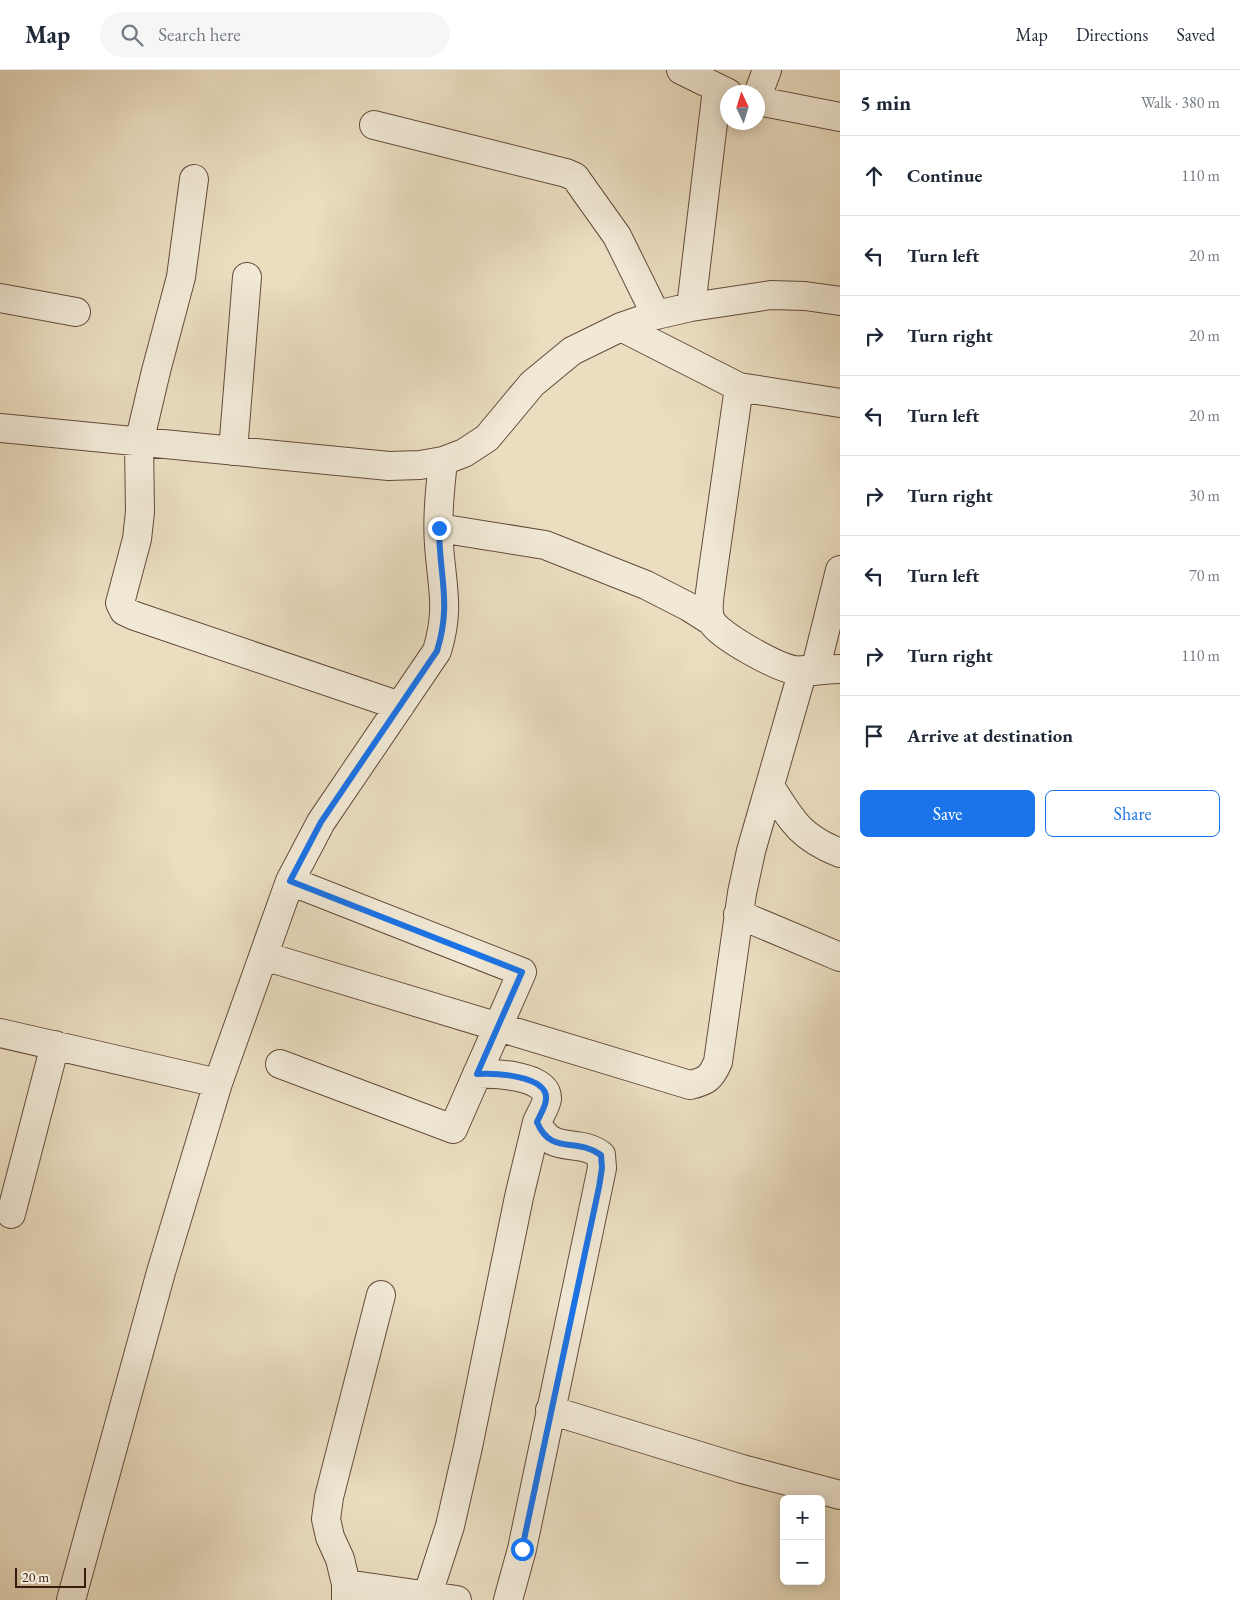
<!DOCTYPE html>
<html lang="en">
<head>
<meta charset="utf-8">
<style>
  body { margin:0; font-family:"EB Garamond",serif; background:#f6f6f7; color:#1f2937 }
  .controls { position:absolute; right:15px; bottom:15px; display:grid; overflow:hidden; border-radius:8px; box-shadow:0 2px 12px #0003 }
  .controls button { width:45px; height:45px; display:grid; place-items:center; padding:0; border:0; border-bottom:1px solid #e0e1e3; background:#fff; color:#1f2937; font:25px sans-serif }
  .compass { position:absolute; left:720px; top:15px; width:45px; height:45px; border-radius:50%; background:#fff; box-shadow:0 2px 12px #0003; rotate:356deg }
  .scale { position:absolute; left:15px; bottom:12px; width:71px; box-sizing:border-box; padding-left:5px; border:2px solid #361c0f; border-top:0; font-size:14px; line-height:18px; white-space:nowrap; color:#361c0f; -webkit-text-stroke:4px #f1e9d6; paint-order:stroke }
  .stop { position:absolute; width:15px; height:15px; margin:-11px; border:4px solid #1a73e8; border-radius:50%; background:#fff }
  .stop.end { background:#1a73e8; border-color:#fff; box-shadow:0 1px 5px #0008 }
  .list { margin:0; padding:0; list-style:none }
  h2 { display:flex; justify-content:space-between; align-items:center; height:65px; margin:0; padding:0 20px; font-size:21px }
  h2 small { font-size:16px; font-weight:400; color:#747a83 }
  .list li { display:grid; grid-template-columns:32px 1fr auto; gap:15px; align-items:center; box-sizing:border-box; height:80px; padding:0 20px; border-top:1px solid #e0e1e3 }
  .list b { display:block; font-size:19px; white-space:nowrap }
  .list em { font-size:16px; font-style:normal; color:#747a83 }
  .actions { display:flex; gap:10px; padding:15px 20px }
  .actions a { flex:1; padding:11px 0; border:1px solid #1a73e8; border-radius:8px; text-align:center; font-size:18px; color:#1a73e8 }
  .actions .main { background:#1a73e8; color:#fff }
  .icon { flex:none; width:28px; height:28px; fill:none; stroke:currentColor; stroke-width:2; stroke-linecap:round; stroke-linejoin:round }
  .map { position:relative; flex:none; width:840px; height:1530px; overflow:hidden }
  header { display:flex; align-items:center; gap:30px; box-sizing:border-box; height:70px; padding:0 25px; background:#fff; border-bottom:1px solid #e0e1e3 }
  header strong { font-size:24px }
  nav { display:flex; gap:28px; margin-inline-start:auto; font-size:18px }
  .search { width:350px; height:45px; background:#f6f6f7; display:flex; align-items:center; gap:12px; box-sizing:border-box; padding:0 18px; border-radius:28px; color:#747a83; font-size:19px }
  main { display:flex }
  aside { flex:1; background:#fff }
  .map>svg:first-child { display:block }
</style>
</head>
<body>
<header>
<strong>Map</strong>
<div class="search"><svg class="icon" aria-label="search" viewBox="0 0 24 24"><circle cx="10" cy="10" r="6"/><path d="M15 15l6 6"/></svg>Search here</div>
<nav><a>Map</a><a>Directions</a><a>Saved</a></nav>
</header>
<main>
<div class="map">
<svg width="840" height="1530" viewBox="0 0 840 1530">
  <rect width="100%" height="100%" fill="#eaddc0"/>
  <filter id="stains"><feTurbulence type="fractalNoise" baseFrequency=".004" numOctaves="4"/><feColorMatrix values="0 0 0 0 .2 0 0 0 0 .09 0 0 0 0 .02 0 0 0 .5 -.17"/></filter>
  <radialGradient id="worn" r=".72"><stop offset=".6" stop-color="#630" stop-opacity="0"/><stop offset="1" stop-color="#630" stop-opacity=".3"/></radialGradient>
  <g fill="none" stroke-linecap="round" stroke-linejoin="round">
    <defs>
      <path id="minor" d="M 681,0 L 728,23
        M 758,24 L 767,0
        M 758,31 L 840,47
        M 374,55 L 566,103 L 575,107 L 617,166 L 656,245
        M 194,109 L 181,207 L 156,301 L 139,373 L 140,442 L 137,469 L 120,533 L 124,541 L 135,546 L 400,636
        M 0,228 L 76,242
        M 691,237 L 717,19
        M 621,257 L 739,317 L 840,333
        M 739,317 L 712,507 C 711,520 705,541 712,552 C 721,567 777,597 794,600 C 809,603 825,599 840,599
        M 0,358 L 389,396 L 420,395 L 443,391 L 464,383 L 487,368 L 532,314 L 572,281 L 621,257 L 656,245 L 691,237 L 771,225 L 805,226 L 840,231
        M 233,381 L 247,207
        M 439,458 L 545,475 L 646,515 L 689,537 L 711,551
        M 815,601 L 840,500
        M 770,716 C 792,751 800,767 840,783
        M 738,844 L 840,887
        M 264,886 L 690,1015 C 707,1011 711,1008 718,992 L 742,823 L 751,781 L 803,600
        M 0,963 L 218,1013
        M 280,994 L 453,1059 L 522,902 L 290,811
        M 477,1004 C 493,1003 548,1005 547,1029 C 546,1036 540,1045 537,1052 C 551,1086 577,1067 601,1085 L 602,1098 L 522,1479 L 508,1530
        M 11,1144 L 55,975
        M 550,1340 L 742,1399 L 840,1425
        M 346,1514 L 457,1530
        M 71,1530 L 161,1202 L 218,1013 L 290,811 L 321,752 L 437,581 C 450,538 442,518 439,475 C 437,447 440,419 443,391
        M 346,1530 L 346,1514 L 340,1489 L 330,1467 L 326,1449 L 329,1427 L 381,1225
        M 426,1530 L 450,1456 L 468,1377 L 519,1127 L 537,1052"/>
    </defs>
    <!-- minor casing -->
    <use href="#minor" stroke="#634c3b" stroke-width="30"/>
    <!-- minor -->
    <use href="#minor" stroke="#f1e9d6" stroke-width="28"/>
  </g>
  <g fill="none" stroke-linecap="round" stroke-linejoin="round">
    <!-- route -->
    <path stroke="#1a73e8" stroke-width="6" d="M 439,458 C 439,505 452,533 437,581 L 321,752 L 290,811 L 522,902 L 477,1004 C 493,1003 548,1005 546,1029 C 546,1036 540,1045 537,1052 C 551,1086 577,1067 601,1085 L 602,1098 L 599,1117 L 522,1479"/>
  </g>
  <rect width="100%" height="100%" filter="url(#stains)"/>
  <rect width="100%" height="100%" fill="url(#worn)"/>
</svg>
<div class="controls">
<button>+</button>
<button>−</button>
</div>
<svg class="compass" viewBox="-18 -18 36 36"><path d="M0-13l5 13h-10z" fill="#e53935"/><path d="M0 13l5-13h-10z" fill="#747a83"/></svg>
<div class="scale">20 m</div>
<div class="stop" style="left:522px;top:1479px"></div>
<div class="stop end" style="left:439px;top:458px"></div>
</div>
<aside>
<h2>5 min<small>Walk · 380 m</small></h2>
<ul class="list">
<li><svg class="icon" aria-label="ahead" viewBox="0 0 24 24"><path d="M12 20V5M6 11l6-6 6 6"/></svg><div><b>Continue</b></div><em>110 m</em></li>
<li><svg class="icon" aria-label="left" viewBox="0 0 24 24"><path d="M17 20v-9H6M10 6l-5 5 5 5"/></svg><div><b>Turn left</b></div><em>20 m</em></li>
<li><svg class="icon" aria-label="right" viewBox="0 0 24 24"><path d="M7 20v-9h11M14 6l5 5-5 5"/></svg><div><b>Turn right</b></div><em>20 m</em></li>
<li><svg class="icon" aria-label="left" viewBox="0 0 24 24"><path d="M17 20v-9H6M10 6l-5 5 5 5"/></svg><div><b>Turn left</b></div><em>20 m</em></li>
<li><svg class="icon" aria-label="right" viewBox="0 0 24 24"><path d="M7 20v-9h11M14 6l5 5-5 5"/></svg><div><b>Turn right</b></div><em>30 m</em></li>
<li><svg class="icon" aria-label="left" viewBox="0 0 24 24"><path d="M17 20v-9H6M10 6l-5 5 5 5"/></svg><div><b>Turn left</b></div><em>70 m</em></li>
<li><svg class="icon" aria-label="right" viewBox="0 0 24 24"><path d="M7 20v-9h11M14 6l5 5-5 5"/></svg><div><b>Turn right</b></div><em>110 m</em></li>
<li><svg class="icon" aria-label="arrive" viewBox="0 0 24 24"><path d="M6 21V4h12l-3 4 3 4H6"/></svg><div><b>Arrive at destination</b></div></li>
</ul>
<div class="actions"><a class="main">Save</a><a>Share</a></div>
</aside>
</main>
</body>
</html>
